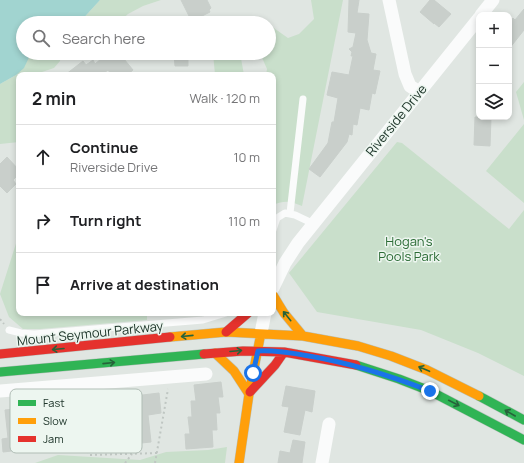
<!DOCTYPE html>
<html lang="en">
<head>
<meta charset="utf-8">
<style>
  body { margin:0; font-family:Manrope,sans-serif; background:#f6f6f6; color:#202124 }
  .controls { position:absolute; right:12px; top:12px; display:grid; overflow:hidden; border-radius:8px; box-shadow:0 2px 6px #0003 }
  .controls button { width:36px; height:36px; display:grid; place-items:center; padding:0; border:0; border-bottom:1px solid #e0e0e0; background:#fff; color:#202124; font:20px sans-serif }
  .stop { position:absolute; width:12px; height:12px; margin:-9px; border:3px solid #1a73e8; border-radius:50%; background:#fff }
  .stop.end { background:#1a73e8; border-color:#fff; box-shadow:0 1px 4px #0008 }
  .list { margin:0; padding:0; list-style:none }
  h2 { display:flex; justify-content:space-between; align-items:center; height:52px; margin:0; padding:0 16px; font-size:17px }
  h2 small { font-size:13px; font-weight:400; color:#757577 }
  .list li { display:grid; grid-template-columns:26px 1fr auto; gap:12px; align-items:center; box-sizing:border-box; height:64px; padding:0 16px; border-top:1px solid #e0e0e0 }
  .list b { display:block; font-size:15px; white-space:nowrap }
  .list p { margin:0; font-size:13px; white-space:nowrap; color:#757577 }
  .list em { font-size:13px; font-style:normal; color:#757577 }
  .icon { flex:none; width:22px; height:22px; fill:none; stroke:currentColor; stroke-width:2; stroke-linecap:round; stroke-linejoin:round }
  .map { position:relative; flex:none; width:524px; height:463px; overflow:hidden }
  .search { position:absolute; background:#fff; box-shadow:0 2px 6px #0003; left:16px; top:16px; width:260px; height:44px; display:flex; align-items:center; gap:10px; box-sizing:border-box; padding:0 14px; border-radius:22px; color:#757577; font-size:15px }
  .panel { position:absolute; background:#fff; box-shadow:0 2px 6px #0003; left:16px; top:72px; width:260px; height:244px; border-radius:8px }
  .map>svg:first-child { display:block }
</style>
</head>
<body>
<div class="map">
<svg width="524" height="463" viewBox="0 0 524 463">
  <rect width="100%" height="100%" fill="#e0e6e2"/>
  <!-- green -->
  <path fill="#c9dfcb" d="M 100,0 L 161,0 L 143,6 L 128,14 L 118,23 L 79,23 Z
    M 311,0 L 343,0 L 302,206 C 290,201 285,200 273,205 L 273,75 L 266,75 L 267,69 L 260,53 L 269,53 L 269,26 L 271,26 L 288,38 L 299,34 L 314,19 Z
    M 31,53 L 61,53 L 60,61 L 54,68 L 39,73 L 39,75 L 19,75 L 19,142 L 0,144 L 0,84 L 16,75 Z
    M 213,53 L 240,53 L 244,75 L 215,75 Z
    M 524,82 L 524,120 L 516,92 Z
    M 524,124 L 524,203 L 486,171 Z
    M 397,142 L 402,143 L 509,229 L 524,210 L 524,376 L 478,353 L 421,330 L 317,312 L 289,273 Z
    M 19,234 L 19,313 L 147,313 L 147,320 L 40,329 L 23,329 L 9,317 L 0,294 Z
    M 227,447 L 225,463 L 35,463 L 58,455 L 140,460 L 166,452 L 208,450 Z"/>
  <!-- water -->
  <path fill="#a1d4d0" d="M 0,0 L 100,0 L 79,23 L 23,23 L 23,53 L 31,53 L 24,68 L 16,75 L 0,84 Z"/>
  <!-- building -->
  <path fill="#c9cfcb" stroke="#c9cfcb" d="M 181,0 L 207,0 L 211,8 L 209,10 L 210,12 L 198,18 L 190,18 Z
    M 349,0 L 359,0 L 357,13 L 369,14 L 367,40 L 371,53 L 376,54 L 373,70 L 380,71 L 375,94 L 372,93 L 369,110 L 360,108 L 357,125 L 353,124 L 352,135 L 349,134 L 347,142 L 320,177 L 309,169 L 328,143 L 332,122 L 334,122 L 338,98 L 327,95 L 332,72 L 349,75 L 353,56 L 351,56 L 352,52 L 349,49 L 353,47 L 356,33 L 348,32 Z
    M 430,0 L 434,0 L 451,14 L 439,27 L 434,23 L 434,24 L 420,12 Z
    M 524,9 L 524,30 L 509,49 L 509,24 L 513,18 L 515,20 Z
    M 108,53 L 131,53 L 124,59 L 133,70 L 127,75 L 112,75 L 108,70 L 101,75 L 65,75 L 83,61 L 86,65 L 93,60 L 95,64 Z
    M 174,53 L 188,53 L 188,66 L 175,66 Z
    M 475,117 L 491,117 L 490,146 L 474,145 Z
    M 7,157 L 19,170 L 19,174 L 13,180 L 16,184 L 7,193 L 0,186 L 0,164 Z
    M 221,382 L 223,397 L 218,397 L 220,413 L 216,413 L 217,430 L 212,430 L 213,447 L 186,449 L 185,434 L 190,434 L 188,417 L 192,417 L 191,401 L 196,401 L 194,385 Z
    M 286,386 L 315,391 L 312,412 L 305,410 L 300,435 L 284,432 L 289,407 L 282,406 Z
    M 159,393 L 161,413 L 148,415 L 151,442 L 93,448 L 93,442 L 3,452 L 2,439 L 8,438 L 5,410 L 75,403 L 78,429 L 81,432 L 83,433 L 86,432 L 88,428 L 85,402 Z
    M 293,440 L 305,442 L 302,463 L 278,463 L 280,451 L 290,453 Z"/>
  <g fill="none" stroke-linecap="round" stroke-linejoin="round">
    <defs>
      <path id="fast" d="M 356,365 L 399,379 L 430,391 L 524,440
        M 0,372 L 204,354
        M 479,396 L 524,420"/>
      <path id="slow" d="M 273,295 L 284,313 L 303,336
        M 170,337 L 226,332 L 303,336 L 358,346 L 391,356 L 427,370 L 479,396
        M 215,353 L 234,371 L 249,394
        M 239,463 L 249,394 L 260,338"/>
      <path id="jam" d="M 226,332 L 248,313
        M 0,354 L 170,337
        M 204,354 L 243,351 L 284,352 L 356,365
        M 250,392 L 275,365 L 284,352"/>
    </defs>
    <!-- fast casing -->
    <use href="#fast" stroke="#b9c2bd" stroke-width="10"/>
    <!-- slow casing -->
    <use href="#slow" stroke="#b9c2bd" stroke-width="10"/>
    <!-- jam casing -->
    <use href="#jam" stroke="#b9c2bd" stroke-width="10"/>
    <!-- path -->
    <path stroke="#bfc6c2" stroke-width="2" stroke-dasharray="2 3" stroke-linecap="butt" d="M 0,319 L 4,324
      M 87,451 L 90,455 L 158,453
      M 125,463 L 132,454
      M 155,463 L 168,389"/>
    <!-- lane -->
    <path stroke="#fafbfb" stroke-width="7" d="M 290,213 L 303,99
      M 273,230 L 277,218 L 285,213 L 295,215 L 314,224
      M 9,330 L 21,333 L 34,334 L 203,320 L 226,313
      M 78,385 L 83,428"/>
    <!-- street -->
    <path stroke="#fafbfb" stroke-width="13" d="M 389,0 L 405,74 L 410,86 L 419,92
      M 481,15 L 493,0
      M 273,288 L 285,263 L 298,243 L 479,18
      M 261,333 L 265,313
      M 0,391 L 206,374
      M 322,463 L 329,424"/>
    <!-- fast -->
    <use href="#fast" stroke="#30b455" stroke-width="9"/>
    <!-- slow -->
    <use href="#slow" stroke="#ff9f0a" stroke-width="9"/>
    <!-- jam -->
    <use href="#jam" stroke="#e5322d" stroke-width="9"/>
  </g>
  <!-- one-way arrows -->
  <defs><path id="oneway-shaft" d="M-6 0H5M1.5-3L5.5 0L1.5 3" fill="none" stroke-width="1.6" stroke-linecap="round" stroke-linejoin="round"/></defs>
  <g stroke="#26633a">
    <use href="#oneway-shaft" transform="translate(287 316) rotate(-129)"/>
    <use href="#oneway-shaft" transform="translate(187 336) rotate(174)"/>
    <use href="#oneway-shaft" transform="translate(58 349) rotate(175)"/>
    <use href="#oneway-shaft" transform="translate(236 351) rotate(-5)"/>
    <use href="#oneway-shaft" transform="translate(109 363) rotate(-6)"/>
    <use href="#oneway-shaft" transform="translate(424 369) rotate(-157)"/>
    <use href="#oneway-shaft" transform="translate(454 403) rotate(27)"/>
    <use href="#oneway-shaft" transform="translate(510 413) rotate(-150)"/>
  </g>
  <g fill="none" stroke-linecap="round" stroke-linejoin="round">
    <!-- route -->
    <path stroke="#1a73e8" stroke-width="5" d="M 253,373 L 258,351 C 275,350 292,353 309,356 C 351,363 391,376 430,391"/>
  </g>
  <g text-anchor="middle" stroke-width="3" stroke-linejoin="round" paint-order="stroke">
    <!-- street labels -->
    <g font-size="13" fill="#20372c" stroke="#edf6f0">
      <text transform="translate(396 120) rotate(-51)" y="5">Riverside Drive</text>
      <text transform="translate(90 333) rotate(-6)" y="5">Mount Seymour Parkway</text>
    </g>
    <!-- park labels -->
    <g font-size="13" fill="#2c6c36" stroke="#edf6f0">
      <text x="409" y="246">Hogan's<tspan x="409" dy="15">Pools Park</tspan></text>
    </g>
  </g>
  <!-- legend -->
  <rect x="10" y="389" width="132" height="64" rx="6" fill="#edf6f0" stroke="#b0bdb5" stroke-width="1"/>
  <rect x="18" y="400" width="18" height="6" fill="#30b455"/>
  <rect x="18" y="418" width="18" height="6" fill="#ff9f0a"/>
  <rect x="18" y="436" width="18" height="6" fill="#e5322d"/>
  <g font-size="11" fill="#20372c">
    <text x="43" y="407">Fast</text>
    <text x="43" y="425">Slow</text>
    <text x="43" y="443">Jam</text>
  </g>
</svg>
<div class="controls">
<button>+</button>
<button>−</button>
<button><svg class="icon" aria-label="layers" viewBox="0 0 24 24"><path d="M12 4l9 5-9 5-9-5zM3 14l9 5 9-5"/></svg></button>
</div>
<div class="stop" style="left:253px;top:373px"></div>
<div class="stop end" style="left:430px;top:391px"></div>
<div class="search"><svg class="icon" aria-label="search" viewBox="0 0 24 24"><circle cx="10" cy="10" r="6"/><path d="M15 15l6 6"/></svg>Search here</div>
<section class="panel">
<h2>2 min<small>Walk · 120 m</small></h2>
<ul class="list">
<li><svg class="icon" aria-label="ahead" viewBox="0 0 24 24"><path d="M12 20V5M6 11l6-6 6 6"/></svg><div><b>Continue</b><p>Riverside Drive</p></div><em>10 m</em></li>
<li><svg class="icon" aria-label="right" viewBox="0 0 24 24"><path d="M7 20v-9h11M14 6l5 5-5 5"/></svg><div><b>Turn right</b></div><em>110 m</em></li>
<li><svg class="icon" aria-label="arrive" viewBox="0 0 24 24"><path d="M6 21V4h12l-3 4 3 4H6"/></svg><div><b>Arrive at destination</b></div></li>
</ul>
</section>
</div>
</body>
</html>
